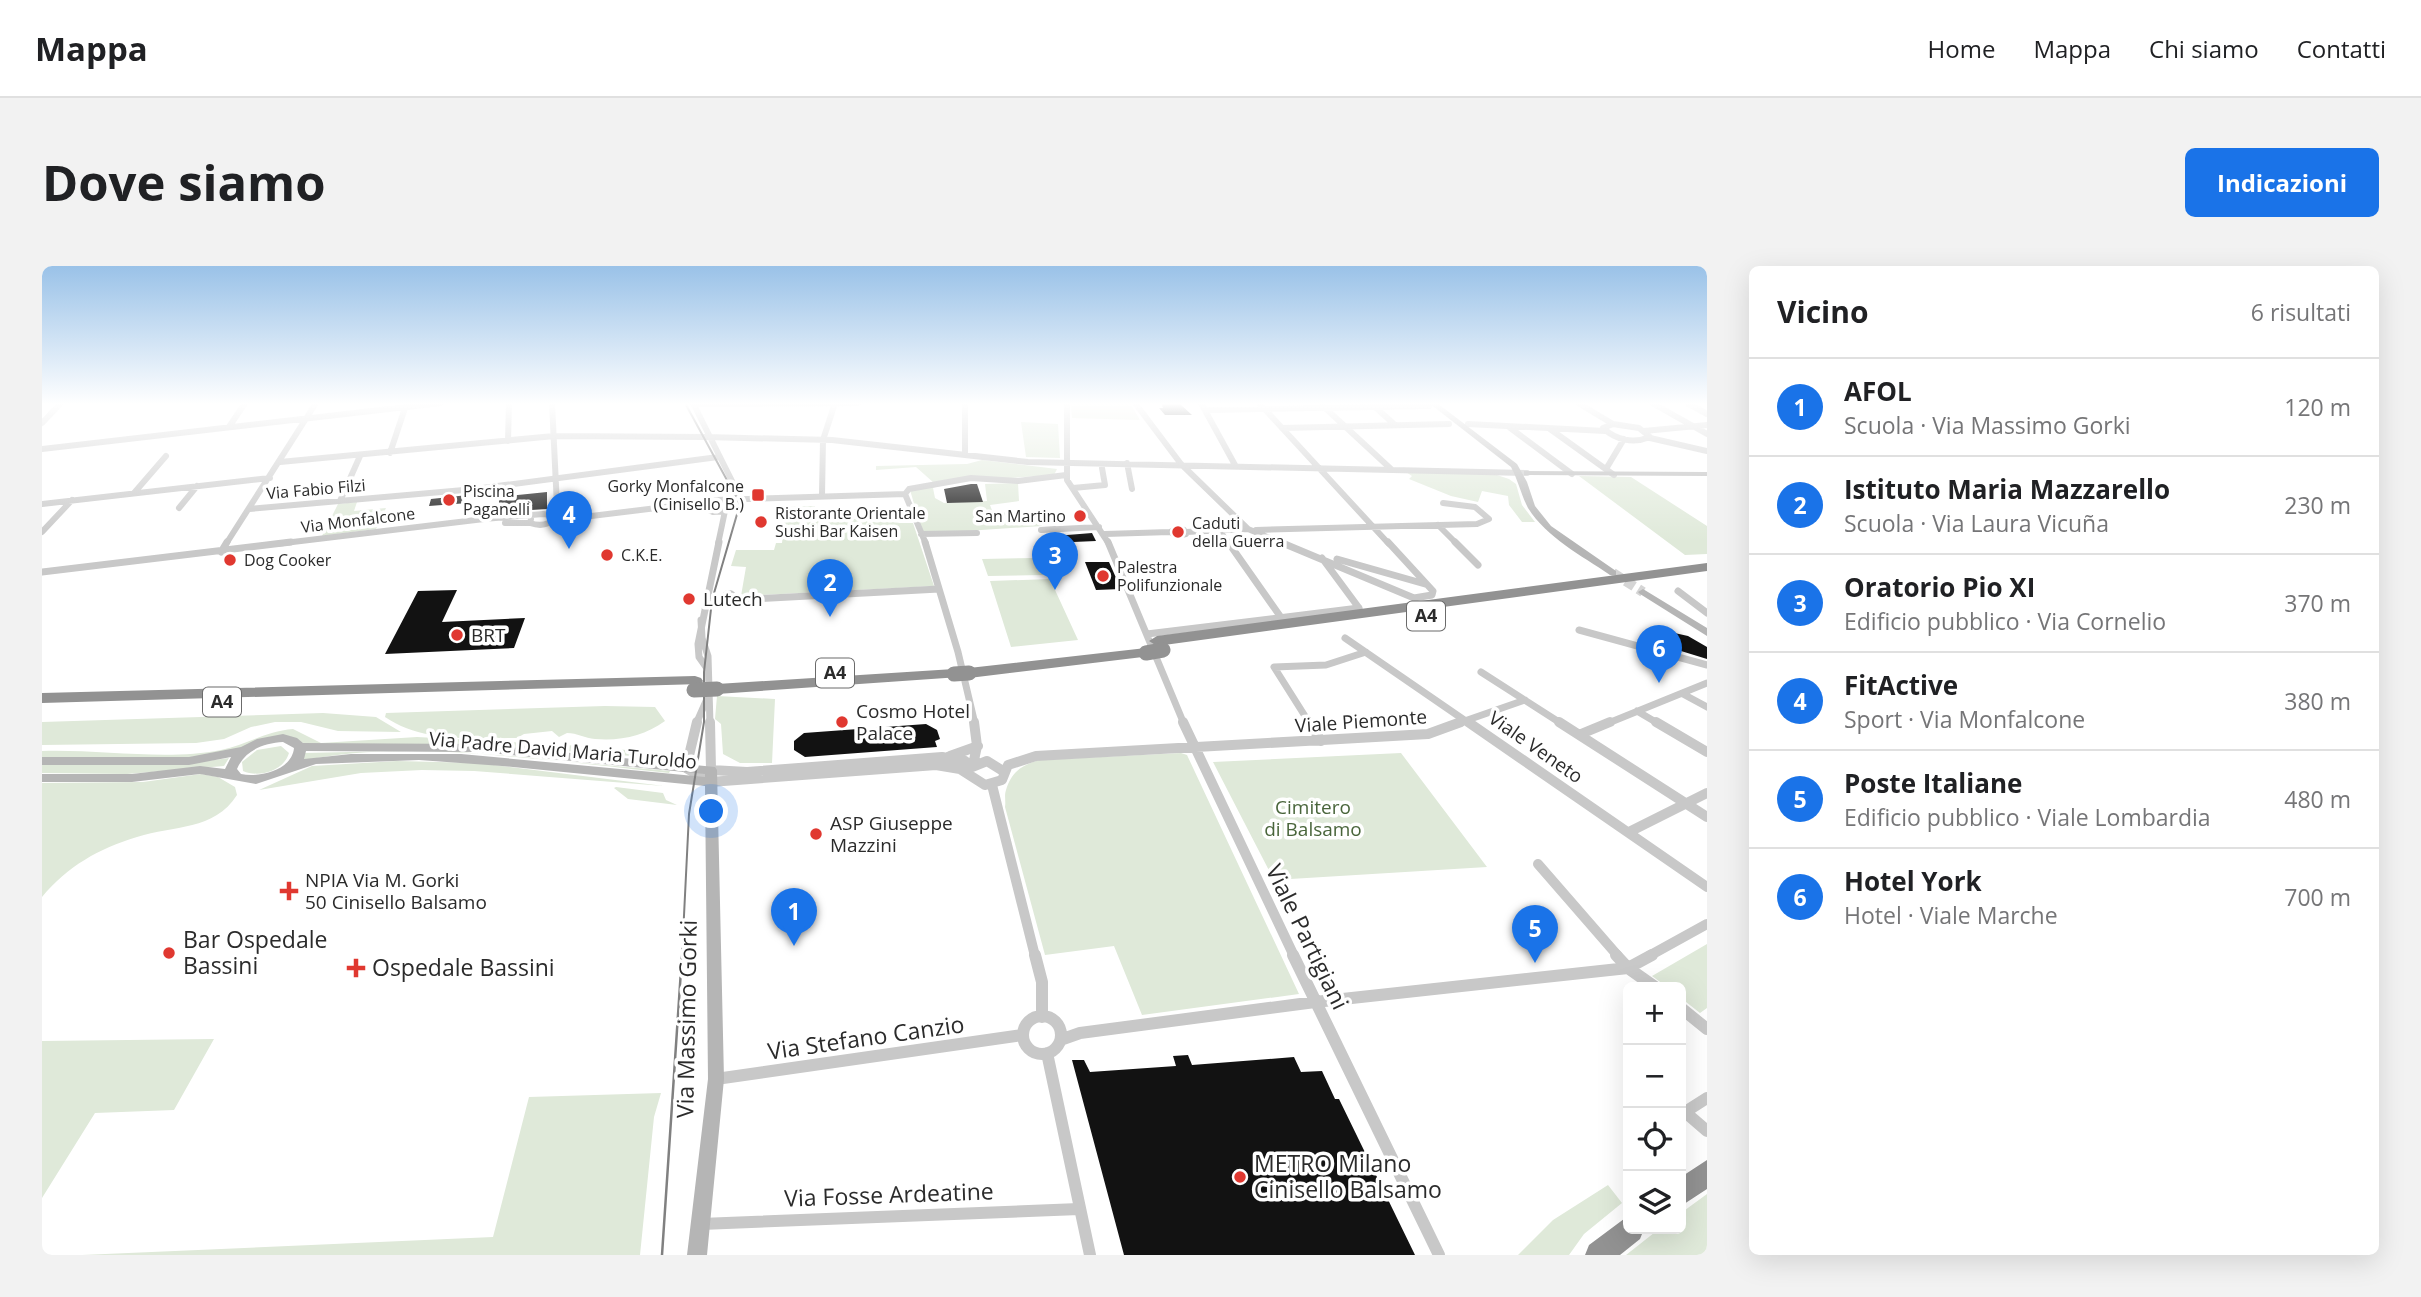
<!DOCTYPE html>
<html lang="it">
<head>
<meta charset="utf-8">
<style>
  body { margin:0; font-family:"Open Sans",sans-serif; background:#f2f2f2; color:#202124 }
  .controls { position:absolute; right:21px; bottom:21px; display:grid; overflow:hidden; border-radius:10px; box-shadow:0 7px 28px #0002 }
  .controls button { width:63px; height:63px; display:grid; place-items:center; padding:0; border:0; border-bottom:2px solid #e0e0e0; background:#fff; color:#202124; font:35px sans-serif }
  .you { position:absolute; left:670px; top:546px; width:24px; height:24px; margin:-18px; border:5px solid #fff; border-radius:50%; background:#1a73e8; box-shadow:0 0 0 10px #1a73e833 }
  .badge { display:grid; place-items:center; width:46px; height:46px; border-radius:50%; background:#1a73e8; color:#fff; font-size:23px; font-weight:700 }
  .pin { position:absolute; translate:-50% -58px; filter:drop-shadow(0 2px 4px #0008) }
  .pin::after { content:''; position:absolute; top:37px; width:24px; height:21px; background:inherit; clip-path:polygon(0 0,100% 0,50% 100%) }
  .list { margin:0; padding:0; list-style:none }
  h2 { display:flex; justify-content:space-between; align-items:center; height:91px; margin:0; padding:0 28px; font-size:30px }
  h2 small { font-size:23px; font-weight:400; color:#757577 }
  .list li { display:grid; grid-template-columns:46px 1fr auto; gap:21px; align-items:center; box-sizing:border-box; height:98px; padding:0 28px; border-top:2px solid #e0e0e0 }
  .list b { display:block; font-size:26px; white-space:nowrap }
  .list p { margin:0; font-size:23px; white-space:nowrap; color:#757577 }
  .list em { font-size:23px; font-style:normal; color:#757577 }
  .icon { flex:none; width:38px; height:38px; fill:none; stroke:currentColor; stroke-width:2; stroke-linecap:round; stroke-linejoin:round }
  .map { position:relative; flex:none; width:1665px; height:989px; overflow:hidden; border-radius:10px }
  header { display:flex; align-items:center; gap:42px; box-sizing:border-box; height:98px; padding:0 35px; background:#fff; border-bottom:2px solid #e0e0e0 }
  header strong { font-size:33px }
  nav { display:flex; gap:38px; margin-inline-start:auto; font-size:24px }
  .intro { display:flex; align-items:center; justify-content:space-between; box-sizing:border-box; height:168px; padding:0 42px }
  h1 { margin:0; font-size:49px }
  .button { padding:18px 32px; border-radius:10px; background:#1a73e8; color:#fff; font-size:24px; font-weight:700 }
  main { display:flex; gap:42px; padding:0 42px }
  aside { flex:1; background:#fff; border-radius:10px; box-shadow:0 7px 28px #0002 }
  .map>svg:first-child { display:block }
</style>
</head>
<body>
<header>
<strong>Mappa</strong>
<nav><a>Home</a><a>Mappa</a><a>Chi siamo</a><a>Contatti</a></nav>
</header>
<div class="intro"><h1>Dove siamo</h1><a class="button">Indicazioni</a></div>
<main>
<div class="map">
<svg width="1665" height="989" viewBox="0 0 1665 989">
  <rect width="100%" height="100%" fill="#fff"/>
  <!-- green -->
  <path fill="#dfe9d9" d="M 1029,137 L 1088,137 L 1098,154 L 1030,152 Z
    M 979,156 L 1016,158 L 1018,192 L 984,191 Z
    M 940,194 L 1015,203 L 1012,209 L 892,217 L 874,201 L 834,204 L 834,200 L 925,198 Z
    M 1364,206 L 1452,208 L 1467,213 L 1474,218 L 1480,239 L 1493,256 L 1480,256 L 1467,239 L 1466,230 L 1440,225 L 1436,236 L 1409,230 L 1367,213 L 1370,210 Z
    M 1537,210 L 1589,211 L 1665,260 L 1665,288 L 1643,289 Z
    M 976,217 L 977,235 L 948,239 L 951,247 L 989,246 L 1000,260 L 881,268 L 868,224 L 896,220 L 891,222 L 893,232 L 902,237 L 945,235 L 943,218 Z
    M 315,236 L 312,245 L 344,242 L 334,263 L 280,270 L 296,238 Z
    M 773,240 L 773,254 L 843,252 L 857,257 L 871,257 L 892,320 L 699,330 L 704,301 L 689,300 L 694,284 L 732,284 L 734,277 L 740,277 L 744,241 Z
    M 994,292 L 1001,309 L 946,310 L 940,293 Z
    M 1008,313 L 1036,374 L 969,381 L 948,315 Z
    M 675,430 L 733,433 L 730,497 L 698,497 L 681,488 L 679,458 L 673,453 Z
    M 563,440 L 613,441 L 623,455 C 602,470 580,475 553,473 C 543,472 535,467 525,467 L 517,471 L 510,465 L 482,468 L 475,472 C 431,472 381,477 343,451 L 344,447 Z
    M 281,447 L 334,451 L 359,466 L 296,465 L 259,456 L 233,456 L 209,461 L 182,473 L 154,477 L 0,479 L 0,456 Z
    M 251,463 L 279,477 L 375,471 L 540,480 L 617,487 L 631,493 L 428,478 L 282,481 L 263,478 L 247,470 L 178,489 L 134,492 L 0,491 L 0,485 C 56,483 125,495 179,484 C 204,479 224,465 251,463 Z
    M 239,480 L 247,487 C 242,505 217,512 201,505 L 200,496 L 215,484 Z
    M 397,484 L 628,505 L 627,507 C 516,496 367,471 259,495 L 263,487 Z
    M 1139,487 L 1145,489 L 1257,728 L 1100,749 L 1072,680 L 1003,689 L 963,541 C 964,535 962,530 964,524 C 969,506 981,498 998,494 Z
    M 1359,487 L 1445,601 L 1232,614 L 1171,496 Z
    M 187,492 L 182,500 L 85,508 L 0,507 L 0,498 L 135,499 Z
    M 355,495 L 436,497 L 622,520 L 432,505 L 380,504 L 319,507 L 217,524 L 270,500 Z
    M 159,508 L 176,511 L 193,521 L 195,529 C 172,565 132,559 95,571 C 56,583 26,600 0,631 L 0,517 L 101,516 Z
    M 574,521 L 621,527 L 624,534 L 635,539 L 586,533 L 572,522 Z
    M 1665,678 L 1665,742 L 1658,747 L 1639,732 L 1639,721 L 1625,721 L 1610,710 Z
    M 172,773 L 132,844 L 53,847 L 0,932 L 0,775 Z
    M 619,827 L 612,851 L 598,989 L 40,989 L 451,971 L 487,831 Z
    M 1566,919 L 1580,937 L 1542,968 L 1527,989 L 1476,989 L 1511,954 Z
    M 1665,928 L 1665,989 L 1584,989 L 1617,963 L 1639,963 L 1639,947 Z"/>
  <!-- building -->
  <path fill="#121212" d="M 1119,137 L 1137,137 L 1150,149 L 1123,149 L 1117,142 L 1121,142 Z
    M 929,218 L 935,218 L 941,236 L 905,237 L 902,223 Z
    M 505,226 L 505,243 L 457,246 L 457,231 Z
    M 426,229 L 426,237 L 387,240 L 389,233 Z
    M 1050,267 L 1054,275 L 1031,276 L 1033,280 L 1024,280 L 1019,273 L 1013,270 Z
    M 1043,296 L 1067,296 L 1079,323 L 1054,324 Z
    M 415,324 L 400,356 L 483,352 L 472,382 L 343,388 L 376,325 Z
    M 1619,364 L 1646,370 L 1665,381 L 1665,393 L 1613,377 L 1609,373 L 1610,367 Z
    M 884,458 L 895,464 L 898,473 L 893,475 L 895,481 L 763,491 L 752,484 L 752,475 L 762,467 Z
    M 1146,789 L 1150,799 L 1252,791 L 1259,806 L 1280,805 L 1293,833 L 1297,833 L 1373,989 L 1082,989 L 1030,794 L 1042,794 L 1048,806 L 1134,800 L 1131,790 Z"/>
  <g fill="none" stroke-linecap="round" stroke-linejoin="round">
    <!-- secondary-tunnel -->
    <path stroke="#d5d5d5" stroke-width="10" stroke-dasharray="10 5" stroke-linecap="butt" d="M 1571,307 L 1601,326"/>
    <!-- street-far3 -->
    <path stroke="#c8c8c8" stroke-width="6" d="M 651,137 L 699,233
      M 923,137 L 923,189
      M 1025,137 L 1025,214 L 1067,278
      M 1093,137 L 1139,198 L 1206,263 L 1242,278
      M 1159,137 L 1193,199
      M 1217,137 L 1347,278
      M 1536,137 L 1571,158
      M 1610,137 L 1665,168
      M 1645,137 L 1665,148
      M 651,138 L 816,137
      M 1331,139 L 1353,159
      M 1281,140 L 1349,203
      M 1163,144 L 1387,140
      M 0,157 L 19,137
      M 1426,158 L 1563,165
      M 1571,158 L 1597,162 L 1608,171 C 1591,178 1574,174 1561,162 Z
      M 187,161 L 203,137
      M 1467,161 L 1530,208
      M 1240,162 L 1407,158
      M 1508,163 L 1572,209
      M 1602,165 L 1665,159
      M 1608,172 L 1665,185
      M 466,175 L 467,137
      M 0,183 L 399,137
      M 348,187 L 364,139
      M 238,196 L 512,170 L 664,171 L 790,174 L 986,196 L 1485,207
      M 1085,197 L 1090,223
      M 1564,203 L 1582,173
      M 1031,222 L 1063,219 L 1060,202
      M 92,227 L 124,190
      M 863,228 L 884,278
      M 780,229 L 781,174 L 793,137
      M 298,235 L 318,190
      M 681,235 L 689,239 L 683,245 L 671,246 L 663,242 L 674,234 L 863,228 L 867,223 L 929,212 L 976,215 L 1024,209
      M 0,238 L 228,212
      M 137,242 L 155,220
      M 207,243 L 433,223 L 676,191
      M 507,249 L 515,240 L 510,137
      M 489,253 L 488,257 C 497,260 506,260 512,252
      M 463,257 L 488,257
      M 1396,259 L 1415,278
      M 1135,262 L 1142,264 L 1144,268 L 1135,270 L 1128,266 Z
      M 1013,263 L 999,264 L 1057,261
      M 1177,264 L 1187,278
      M 1214,264 L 1435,258 L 1447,253 L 1433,241 L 1401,237
      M 0,266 L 30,234
      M 1144,266 L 1206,263
      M 879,268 L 935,267
      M 1063,268 L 1128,266
      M 184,278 L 274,137
      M 234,278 L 442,253 L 501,248 L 533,252 L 672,235
      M 676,278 L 683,245"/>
    <!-- street-far2 -->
    <path stroke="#c8c8c8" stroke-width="7" d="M 883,276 L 916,386 L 933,458
      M 1066,276 L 1142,458
      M 1186,276 L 1238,350
      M 1238,276 L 1372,332 L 1390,329 L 1391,325 L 1346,276
      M 1413,276 L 1436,299
      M 179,286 L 185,276
      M 1280,292 L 1317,342
      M 1295,293 L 1383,318
      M 0,306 L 249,276
      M 1636,325 L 1665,347
      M682.5 332a4.5 4.5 0 1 1 9 0a4.5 4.5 0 1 1-9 0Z
      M 692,334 L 897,323
      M 659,354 L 660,372 L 666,390 L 668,458
      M 1537,364 L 1665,399
      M 1105,368 L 1317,342
      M 1303,372 L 1428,458
      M 664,401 L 657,391 L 656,378 L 677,276
      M 1439,406 L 1520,458
      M 1641,428 L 1665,441
      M 1595,445 L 1617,458
      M 654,458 L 665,433
      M 1268,458 L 1232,401 L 1284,399 L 1324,386
      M 1414,458 L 1483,434
      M 1564,458 L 1665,417"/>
    <!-- street-far1 -->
    <path stroke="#c8c8c8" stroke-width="10" d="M 655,456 L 644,502 L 668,516 L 894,499 L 918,503 L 943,519 L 960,514 L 966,499 L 994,490 L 1386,468 L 1419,456
      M 668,456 L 669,504 L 705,506 L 900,491 L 923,495 L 930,500
      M 1141,456 L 1252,690
      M 1267,456 L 1279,475
      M 1426,456 L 1665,621
      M 1517,456 L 1665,551
      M 1614,456 L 1665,486
      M 1539,468 L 1568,456
      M 908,490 L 936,480
      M 931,499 L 935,480 L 932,456
      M 930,501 L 945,495 L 961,505
      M 950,519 L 993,690
      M 1587,566 L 1665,527
      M 1496,598 L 1576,690
      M 1607,690 L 1665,658"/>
    <!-- street -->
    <path stroke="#c8c8c8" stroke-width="12" d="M 993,689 L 1000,716 L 1000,751
      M 1251,689 L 1397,989
      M 1574,689 L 1586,702 L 1613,721
      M 1639,742 L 1665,763
      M981 769a19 19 0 1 1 38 0a19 19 0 1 1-38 0Z
      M 1021,773 L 1038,767 L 1273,736 L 1586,702 L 1610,689
      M 1005,787 L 1048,989
      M 674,813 L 980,769
      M 1665,832 L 1643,846 L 1665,865
      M 659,958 L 1037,943"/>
    <!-- secondary -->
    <path fill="#b5b5b5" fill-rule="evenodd" d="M 1387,137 L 1395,137 L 1475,198 L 1485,216 L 1493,240 L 1509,260 L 1574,305 L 1574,309 L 1568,309 C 1539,289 1505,272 1486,242 C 1480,231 1476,214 1469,201 Z
      M 1482,205 L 1665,206 L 1665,210 L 1485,209 L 1482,209 Z
      M 1601,323 L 1665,362 L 1665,370 L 1598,328 L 1596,326 Z
      M 241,468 L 255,472 L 261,477 L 437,478 L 673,501 L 675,504 L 682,813 L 665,989 L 645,989 L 666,813 L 663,520 L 460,500 L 377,494 L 274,498 L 214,518 L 158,508 L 90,516 L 0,516 L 0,508 L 90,508 L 158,500 L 183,503 L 189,491 L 147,499 L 0,499 L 0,491 L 147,491 L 199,481 L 215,473 ZM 241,476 L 252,482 C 250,504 218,512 199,508 L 195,503 C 203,484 222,477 241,476 ZM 264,485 L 437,486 L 663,508 L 663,511 L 419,488 L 309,488 L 262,493 Z"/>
    <!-- highway -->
    <path fill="#929292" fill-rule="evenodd" d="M 1665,297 L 1665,305 L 1115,380 L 1107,375 L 1115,370 Z
      M 1104,382 L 1109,384 L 1112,387 L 1109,390 L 927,412 L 919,407 L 927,402 Z
      M 912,403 L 920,408 L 918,411 L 675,428 L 667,423 L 675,418 Z
      M 653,410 L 659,412 L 661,415 L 659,418 L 0,437 L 0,427 Z
      M 1665,894 L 1665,923 L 1639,940 L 1639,911 Z
      M 1586,950 L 1586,963 L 1602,963 L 1598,973 L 1578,989 L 1543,989 L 1547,979 Z"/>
    <!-- tram-far1 -->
    <path stroke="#808080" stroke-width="2" d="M 640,690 L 647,548 L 662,456 L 662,406 L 670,334 L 698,238 L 643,137"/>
    <!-- tram -->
    <path stroke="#808080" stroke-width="2.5" d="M 620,989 L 640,689"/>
    <!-- highway-bridge -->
    <path stroke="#929292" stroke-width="15" d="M 1104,387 L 1121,384
      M 912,408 L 927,407
      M 652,424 L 675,423"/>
  </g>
  <!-- sky -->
  <linearGradient id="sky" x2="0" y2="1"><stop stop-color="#9ac2e8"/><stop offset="0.5" stop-color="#fff"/><stop offset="1" stop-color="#fff" stop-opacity="0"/></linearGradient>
  <rect width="1665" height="276" fill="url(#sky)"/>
  <!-- markers -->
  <g fill="#e03830" stroke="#fff" stroke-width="2.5">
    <rect x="709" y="222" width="14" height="14" rx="3.5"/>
    <circle cx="407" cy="234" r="7"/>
    <circle cx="1038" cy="250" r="7"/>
    <circle cx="719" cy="256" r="7"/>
    <circle cx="1136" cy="266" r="7"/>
    <circle cx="565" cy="289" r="7"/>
    <circle cx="188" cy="294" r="7"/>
    <circle cx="1061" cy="310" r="7"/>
    <circle cx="647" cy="333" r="7"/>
    <circle cx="415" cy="369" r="7"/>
    <circle cx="800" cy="456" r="7"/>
    <circle cx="774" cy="568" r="7"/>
    <path d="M243.5 614.5h7v7h7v7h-7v7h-7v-7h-7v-7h7z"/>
    <circle cx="127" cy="687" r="7"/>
    <path d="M310.5 691.5h7v7h7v7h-7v7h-7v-7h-7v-7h7z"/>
    <circle cx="1198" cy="911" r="7"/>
  </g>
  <g text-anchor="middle" stroke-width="7" stroke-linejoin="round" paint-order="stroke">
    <!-- far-poi labels -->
    <g font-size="16" fill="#2b2b2b" stroke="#fff" text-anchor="start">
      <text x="702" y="226" text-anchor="end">Gorky Monfalcone<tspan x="702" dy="18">(Cinisello B.)</tspan></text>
      <text x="421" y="231">Piscina<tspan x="421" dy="18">Paganelli</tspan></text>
      <text x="733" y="253">Ristorante Orientale<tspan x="733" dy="18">Sushi Bar Kaisen</tspan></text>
      <text x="1024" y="256" text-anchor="end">San Martino</text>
      <text x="1150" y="263">Caduti<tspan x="1150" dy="18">della Guerra</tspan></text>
      <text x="579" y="295">C.K.E.</text>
      <text x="202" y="300">Dog Cooker</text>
      <text x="1075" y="307">Palestra<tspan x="1075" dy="18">Polifunzionale</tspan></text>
    </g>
    <!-- far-street labels -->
    <g font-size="16" fill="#2b2b2b" stroke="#fff">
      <text transform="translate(274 223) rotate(-5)" y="6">Via Fabio Filzi</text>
      <text transform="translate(316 254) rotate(-7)" y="6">Via Monfalcone</text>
    </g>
    <!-- shield labels -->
    <g fill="#fff" stroke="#6b6b6b" stroke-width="2">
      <rect x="1365" y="335.5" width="38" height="29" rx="5"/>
      <rect x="774" y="392.5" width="38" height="29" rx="5"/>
      <rect x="161" y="421.5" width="38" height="29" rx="5"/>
    </g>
    <g font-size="18" font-weight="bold" fill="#2b2b2b">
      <text x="1384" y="356">A4</text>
      <text x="793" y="413">A4</text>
      <text x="180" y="442">A4</text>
    </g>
    <!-- poi labels -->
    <g font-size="19" fill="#2b2b2b" stroke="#fff" text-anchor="start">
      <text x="661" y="340">Lutech</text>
      <text x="429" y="376">BRT</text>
      <text x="814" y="452">Cosmo Hotel<tspan x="814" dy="22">Palace</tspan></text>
      <text x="788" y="564">ASP Giuseppe<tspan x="788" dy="22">Mazzini</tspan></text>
      <text x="263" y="621">NPIA Via M. Gorki<tspan x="263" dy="22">50 Cinisello Balsamo</tspan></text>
    </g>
    <!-- street labels -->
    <g font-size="19" fill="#2b2b2b" stroke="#fff">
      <text transform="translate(1319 455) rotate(-4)" y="7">Viale Piemonte</text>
      <text transform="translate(1494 481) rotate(35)" y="7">Viale Veneto</text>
      <text transform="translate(521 484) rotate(5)" y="7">Via Padre David Maria Turoldo</text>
    </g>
    <!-- park labels -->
    <g font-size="19" fill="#49653b" stroke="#fff">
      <text x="1271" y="548">Cimitero<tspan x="1271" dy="22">di Balsamo</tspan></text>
    </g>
    <!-- near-street labels -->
    <g font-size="23" fill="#2b2b2b" stroke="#fff">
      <text transform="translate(1265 671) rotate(64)" y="8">Viale Partigiani</text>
      <text transform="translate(645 753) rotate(-89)" y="8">Via Massimo Gorki</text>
      <text transform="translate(824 772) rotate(-8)" y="8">Via Stefano Canzio</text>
      <text transform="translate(847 929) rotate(-2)" y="8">Via Fosse Ardeatine</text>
    </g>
    <!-- near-poi labels -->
    <g font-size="23" fill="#2b2b2b" stroke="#fff" text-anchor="start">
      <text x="141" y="682">Bar Ospedale<tspan x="141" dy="26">Bassini</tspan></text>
      <text x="330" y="710">Ospedale Bassini</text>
      <text x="1212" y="906">METRO Milano<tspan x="1212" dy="26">Cinisello Balsamo</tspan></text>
    </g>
  </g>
</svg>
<div class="controls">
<button>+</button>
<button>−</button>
<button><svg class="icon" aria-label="locate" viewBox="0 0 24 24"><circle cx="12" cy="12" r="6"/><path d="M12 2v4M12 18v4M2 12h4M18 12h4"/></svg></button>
<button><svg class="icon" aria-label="layers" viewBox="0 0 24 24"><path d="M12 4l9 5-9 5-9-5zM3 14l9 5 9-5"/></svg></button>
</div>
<div class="you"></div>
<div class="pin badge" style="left:752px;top:680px">1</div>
<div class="pin badge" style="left:788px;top:351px">2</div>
<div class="pin badge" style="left:1013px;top:324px">3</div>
<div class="pin badge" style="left:527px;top:283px">4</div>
<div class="pin badge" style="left:1493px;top:697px">5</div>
<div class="pin badge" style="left:1617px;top:417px">6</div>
</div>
<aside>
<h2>Vicino<small>6 risultati</small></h2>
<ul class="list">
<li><span class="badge">1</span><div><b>AFOL</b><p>Scuola · Via Massimo Gorki</p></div><em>120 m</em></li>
<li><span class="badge">2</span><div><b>Istituto Maria Mazzarello</b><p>Scuola · Via Laura Vicuña</p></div><em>230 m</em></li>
<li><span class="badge">3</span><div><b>Oratorio Pio XI</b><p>Edificio pubblico · Via Cornelio</p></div><em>370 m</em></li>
<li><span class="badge">4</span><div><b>FitActive</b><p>Sport · Via Monfalcone</p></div><em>380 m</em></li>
<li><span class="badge">5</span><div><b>Poste Italiane</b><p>Edificio pubblico · Viale Lombardia</p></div><em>480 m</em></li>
<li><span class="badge">6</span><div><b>Hotel York</b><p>Hotel · Viale Marche</p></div><em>700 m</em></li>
</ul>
</aside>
</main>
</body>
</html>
